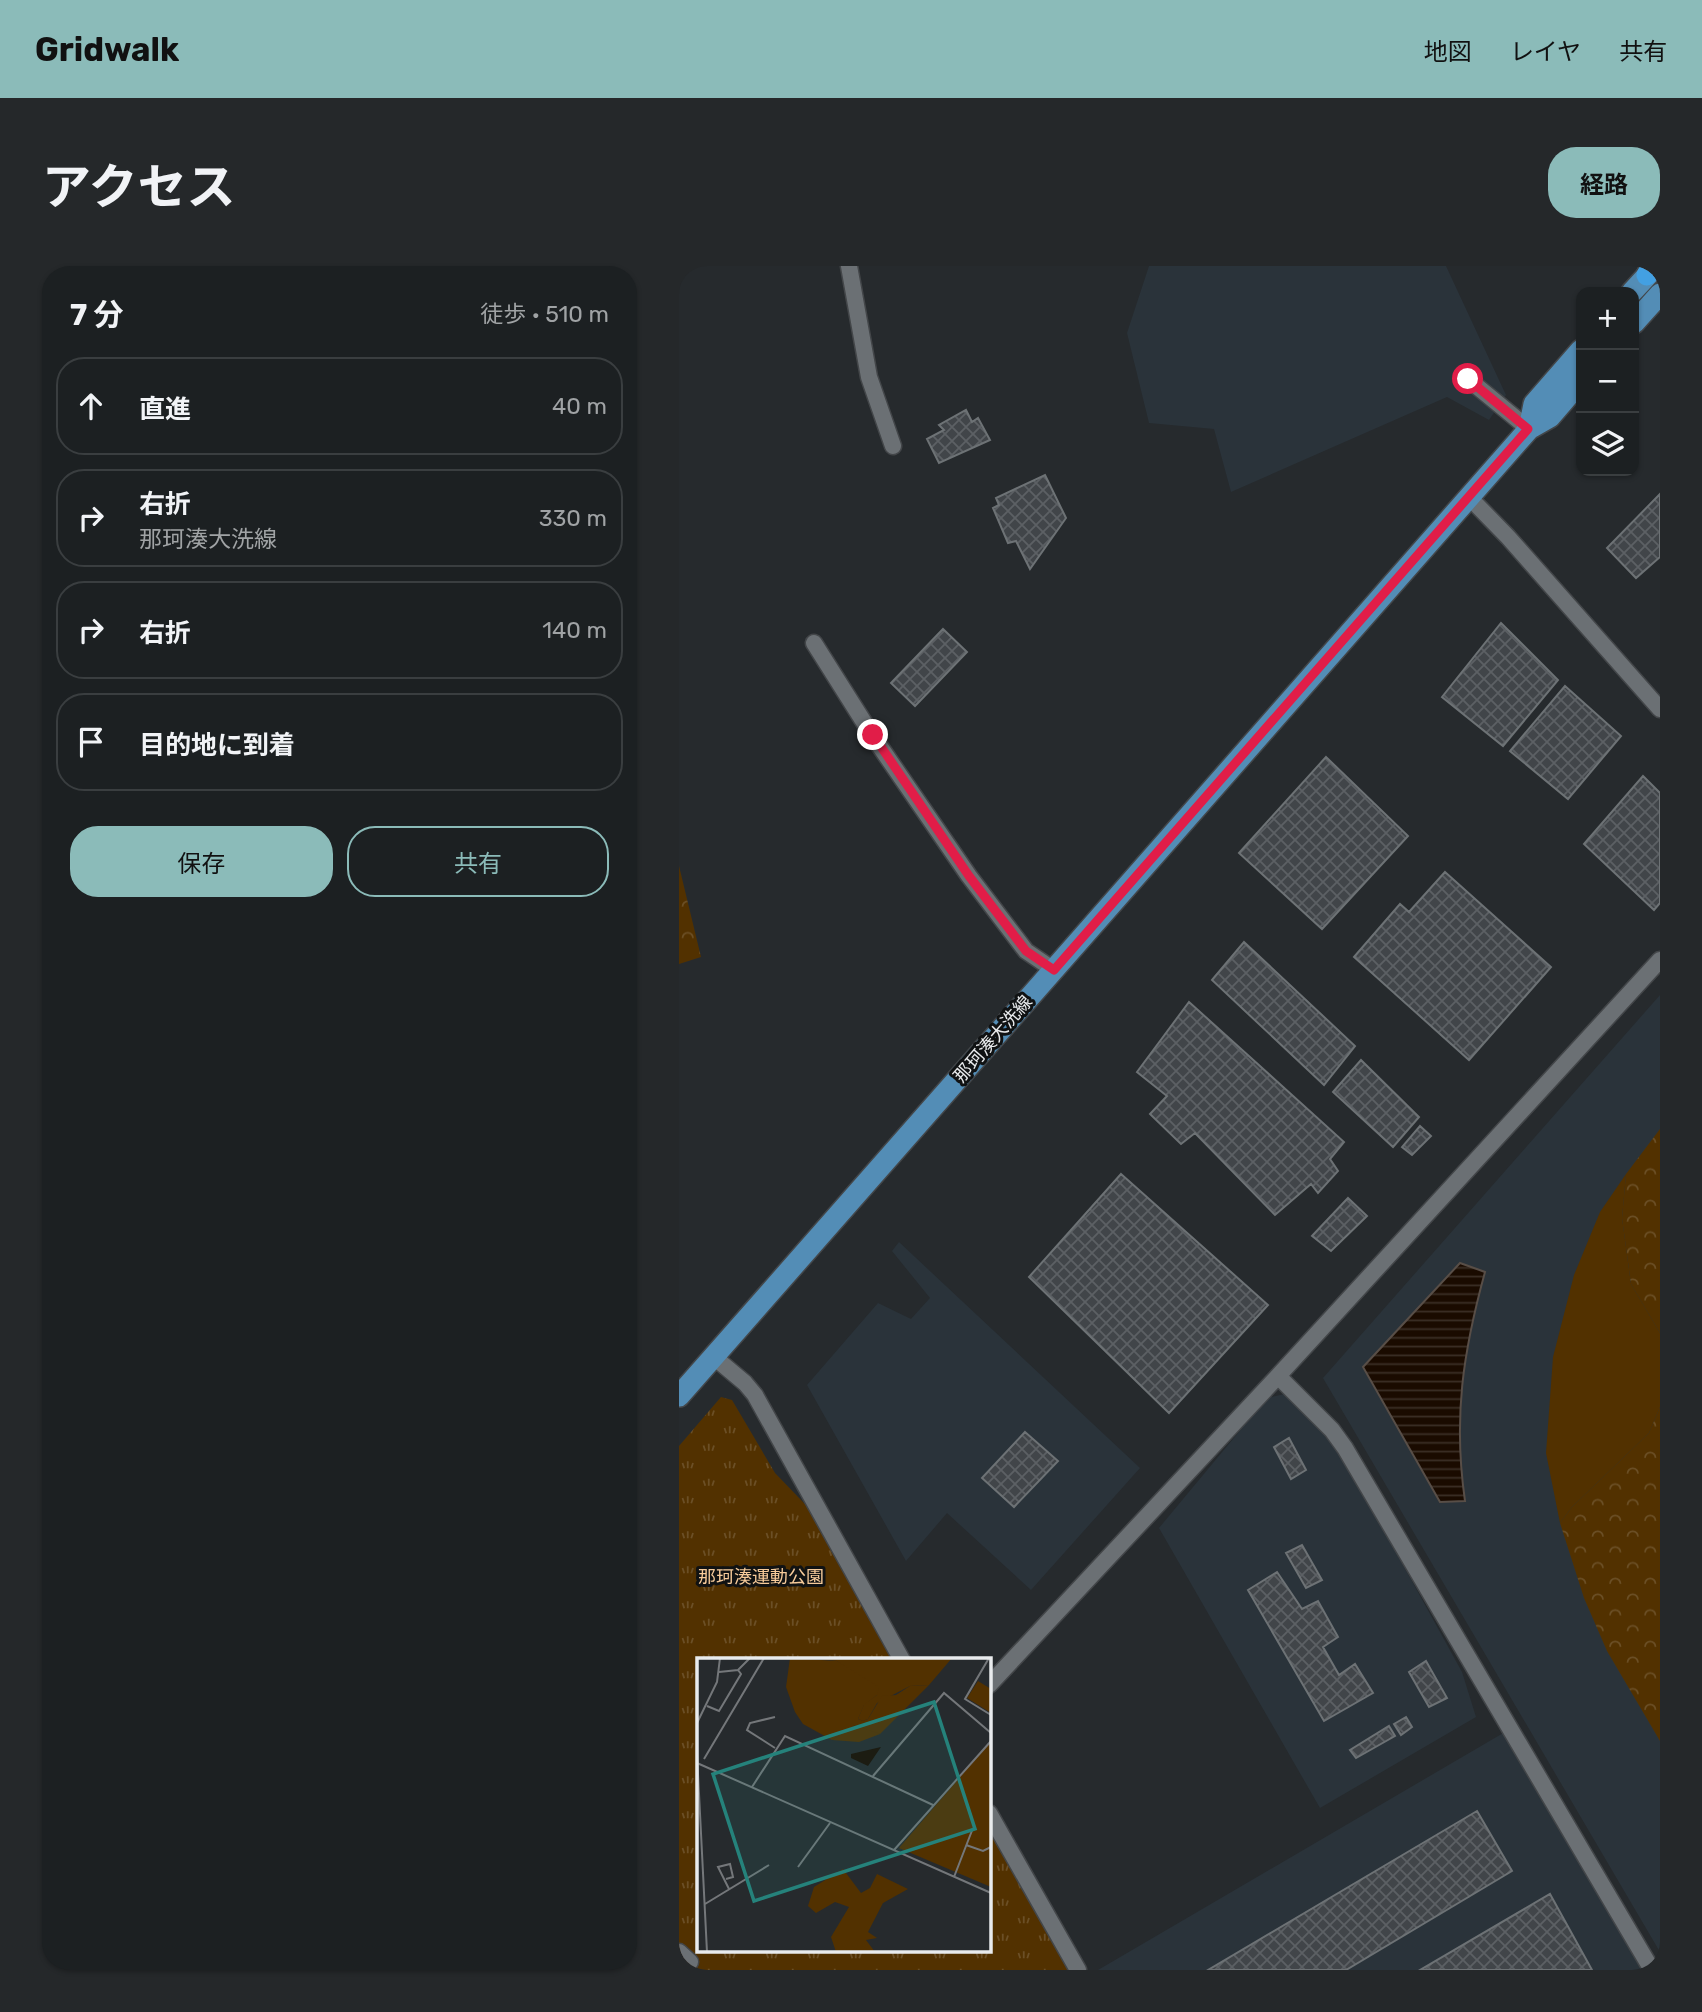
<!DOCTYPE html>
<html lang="ja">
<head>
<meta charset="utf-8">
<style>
  body { margin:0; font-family:Rubik,"Noto Sans JP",sans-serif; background:#25282a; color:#f1f3f6 }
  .controls { position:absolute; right:21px; top:21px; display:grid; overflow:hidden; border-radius:14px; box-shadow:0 2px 5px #0004 }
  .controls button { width:63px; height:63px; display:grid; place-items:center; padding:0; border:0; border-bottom:2px solid #3a3e40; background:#1c2022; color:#f1f3f6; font:35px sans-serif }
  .stop { position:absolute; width:21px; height:21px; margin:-16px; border:5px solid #e11d48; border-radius:50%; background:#fff }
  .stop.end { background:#e11d48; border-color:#fff; box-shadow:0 2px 7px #0008 }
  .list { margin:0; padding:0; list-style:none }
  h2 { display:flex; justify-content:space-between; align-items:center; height:91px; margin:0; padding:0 28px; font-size:30px }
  h2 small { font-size:23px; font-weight:400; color:#a0a3a5 }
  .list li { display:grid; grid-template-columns:46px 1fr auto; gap:21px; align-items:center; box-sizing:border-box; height:98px; margin:0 14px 14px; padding:0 14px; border:2px solid #3a3e40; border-radius:28px }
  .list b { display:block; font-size:26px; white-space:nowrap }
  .list p { margin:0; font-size:23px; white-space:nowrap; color:#a0a3a5 }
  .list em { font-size:23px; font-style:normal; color:#a0a3a5 }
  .actions { display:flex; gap:14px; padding:21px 28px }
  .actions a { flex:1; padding:16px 0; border:2px solid #8bbbb9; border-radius:28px; text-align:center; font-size:24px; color:#8bbbb9 }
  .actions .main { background:#8bbbb9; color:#111 }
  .icon { flex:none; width:38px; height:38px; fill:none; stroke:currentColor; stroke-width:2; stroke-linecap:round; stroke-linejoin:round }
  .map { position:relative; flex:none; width:981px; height:1704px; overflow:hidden; border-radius:28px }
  header { display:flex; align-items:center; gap:42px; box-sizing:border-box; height:98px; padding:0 35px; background:#8bbbb9; color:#111 }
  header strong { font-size:33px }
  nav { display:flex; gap:38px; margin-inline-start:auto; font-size:24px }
  .intro { display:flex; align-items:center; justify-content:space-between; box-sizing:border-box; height:168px; padding:0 42px }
  h1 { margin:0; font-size:49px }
  .button { padding:18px 32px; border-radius:28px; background:#8bbbb9; color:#111; font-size:24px; font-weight:700 }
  main { display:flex; gap:42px; padding:0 42px }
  aside { flex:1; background:#1c2022; border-radius:28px; box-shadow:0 2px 5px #0004 }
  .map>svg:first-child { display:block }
</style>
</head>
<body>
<header>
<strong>Gridwalk</strong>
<nav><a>地図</a><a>レイヤ</a><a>共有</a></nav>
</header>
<div class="intro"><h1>アクセス</h1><a class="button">経路</a></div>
<main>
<aside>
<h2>7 分<small>徒歩 · 510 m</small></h2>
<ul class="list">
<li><svg class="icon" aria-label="ahead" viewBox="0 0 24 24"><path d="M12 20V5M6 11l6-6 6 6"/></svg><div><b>直進</b></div><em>40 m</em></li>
<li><svg class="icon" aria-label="right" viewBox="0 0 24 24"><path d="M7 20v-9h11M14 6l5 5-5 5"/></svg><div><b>右折</b><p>那珂湊大洗線</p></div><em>330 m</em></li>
<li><svg class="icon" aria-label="right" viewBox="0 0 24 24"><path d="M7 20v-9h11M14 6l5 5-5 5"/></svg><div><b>右折</b></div><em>140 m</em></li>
<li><svg class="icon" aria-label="arrive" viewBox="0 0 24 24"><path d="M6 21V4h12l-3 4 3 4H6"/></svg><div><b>目的地に到着</b></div></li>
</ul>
<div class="actions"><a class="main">保存</a><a>共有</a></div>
</aside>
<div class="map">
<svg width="981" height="1704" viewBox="0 0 981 1704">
  <defs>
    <pattern id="forest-crowns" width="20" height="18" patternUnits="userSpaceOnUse" patternTransform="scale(1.75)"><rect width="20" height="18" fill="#523100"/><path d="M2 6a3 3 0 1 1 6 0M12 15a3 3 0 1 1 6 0" fill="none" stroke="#6b4f26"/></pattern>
    <pattern id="park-tufts" width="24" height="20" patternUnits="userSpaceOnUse" patternTransform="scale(1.75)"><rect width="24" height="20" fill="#523100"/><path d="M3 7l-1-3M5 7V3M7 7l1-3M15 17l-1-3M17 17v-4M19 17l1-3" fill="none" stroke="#6b4f26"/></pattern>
    <pattern id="water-rules" width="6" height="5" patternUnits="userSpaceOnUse" patternTransform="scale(1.75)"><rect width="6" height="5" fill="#1a0b00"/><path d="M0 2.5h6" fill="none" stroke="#3b2f26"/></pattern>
    <pattern id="building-cross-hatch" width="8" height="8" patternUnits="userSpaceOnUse" patternTransform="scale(1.75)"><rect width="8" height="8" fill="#414549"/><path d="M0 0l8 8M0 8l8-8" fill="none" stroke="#5c6064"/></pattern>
  </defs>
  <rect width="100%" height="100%" fill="#262a2d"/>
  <!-- built -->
  <path fill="#2a333a" d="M 470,0 L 767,0 L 827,129 L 810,154 L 768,131 L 552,226 L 535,163 L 470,157 L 448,67 Z
    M 981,729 L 981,1686 L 644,1112 Z
    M 220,976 L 461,1202 L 352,1324 L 268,1247 L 227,1295 L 128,1119 L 199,1037 L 232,1053 L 251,1032 L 213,985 Z
    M 615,1126 L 663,1188 L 783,1406 L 797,1451 L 641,1542 L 480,1262 L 588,1132 Z
    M 826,1466 L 964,1704 L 419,1704 Z"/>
  <!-- grass -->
  <path fill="#523100" d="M 947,908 L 943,952 L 952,1018 L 981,1067 L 981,1141 L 970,1167 L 893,1241 L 881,1257 L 867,1187 L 874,1091 L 895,1009 L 921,946 Z"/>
  <!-- forest -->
  <path fill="url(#forest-crowns)" d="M 0,600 L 22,691 L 0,698 Z
    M 981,863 L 981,1067 L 952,1018 L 943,952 L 947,908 Z
    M 981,1141 L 981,1475 L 928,1385 L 905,1332 L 881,1257 L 893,1241 L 970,1167 Z"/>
  <!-- park -->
  <path fill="url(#park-tufts)" d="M 42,1131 L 53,1134 L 96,1207 L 148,1261 L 223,1394 L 19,1394 L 19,1685 L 310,1685 L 310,1547 L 399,1704 L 0,1704 L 0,1180 Z"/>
  <!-- water -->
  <path fill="url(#water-rules)" stroke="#584e47" stroke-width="2" d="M 781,997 L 806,1006 C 784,1086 774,1152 786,1235 L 761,1236 L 684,1101 Z"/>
  <!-- building -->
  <path fill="url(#building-cross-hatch)" stroke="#6d7275" stroke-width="2" d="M 287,144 L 293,156 L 299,152 L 311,174 L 260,197 L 248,173 L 265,164 L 260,159 Z
    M 366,209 L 387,252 L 351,303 L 337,275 L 329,277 L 314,242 L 320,239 L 317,232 Z
    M 981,228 L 981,291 L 957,312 L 928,282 Z
    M 822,357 L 879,414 L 824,480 L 763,431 Z
    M 264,363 L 288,386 L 236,440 L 212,417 Z
    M 886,420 L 942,470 L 889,533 L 831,485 Z
    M 647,491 L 729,570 L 643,663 L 560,587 Z
    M 964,510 L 981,527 L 981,637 L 975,644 L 905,578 Z
    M 766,606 L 872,701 L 790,794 L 675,691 L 721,638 L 730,646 Z
    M 565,676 L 676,780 L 645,819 L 533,714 Z
    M 510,736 L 665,876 L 651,893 L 659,905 L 639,927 L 632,918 L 596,949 L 516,867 L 502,878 L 471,848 L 488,830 L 458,806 Z
    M 682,794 L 740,851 L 714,881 L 654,826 Z
    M 741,860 L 752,870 L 733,889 L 723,881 Z
    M 442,908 L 589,1039 L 490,1147 L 350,1011 Z
    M 669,932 L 688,950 L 652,985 L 633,970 Z
    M 346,1166 L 379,1195 L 335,1241 L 303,1212 Z
    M 610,1172 L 627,1204 L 612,1213 L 595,1181 Z
    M 623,1279 L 643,1314 L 627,1322 L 607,1287 Z
    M 598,1306 L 623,1343 L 639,1335 L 659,1371 L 644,1381 L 660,1409 L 676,1398 L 694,1427 L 645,1455 L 569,1324 Z
    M 747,1395 L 768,1432 L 750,1441 L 730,1406 Z
    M 727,1451 L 733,1461 L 722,1469 L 715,1458 Z
    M 710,1460 L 716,1470 L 677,1492 L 671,1484 Z
    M 798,1545 L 833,1605 L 667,1704 L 529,1704 Z
    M 871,1628 L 913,1704 L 741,1704 Z"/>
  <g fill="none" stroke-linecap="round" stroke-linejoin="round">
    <defs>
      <path id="minor" d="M 170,0 L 190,111 L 214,180
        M 789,113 L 850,163
        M 790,231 L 829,271 L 981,443
        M 135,377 L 193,469 L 290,610 L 347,685 L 375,704
        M 35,1091 L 66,1117 L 76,1129 L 223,1394
        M 599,1110 L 653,1164 L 666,1182 L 973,1704
        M 310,1419 L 599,1110 L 981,694
        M 310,1547 L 399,1704
        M 0,1686 L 11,1696"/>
      <path id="major" d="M 953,26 L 977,0
        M 955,57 L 981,28
        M 850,163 L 855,138 L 902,84
        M 0,1130 L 850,163 L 871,151 L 902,115"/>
      <path id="highway" d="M 968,9 L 973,0"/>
    </defs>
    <!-- minor casing -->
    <use href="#minor" stroke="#434649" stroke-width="19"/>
    <!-- major casing -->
    <use href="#major" stroke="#434649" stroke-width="24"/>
    <!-- highway casing -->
    <use href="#highway" stroke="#434649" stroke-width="24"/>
    <!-- minor -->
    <use href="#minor" stroke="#6b7074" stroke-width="16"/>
    <!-- major -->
    <use href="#major" stroke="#538db6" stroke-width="21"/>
    <!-- highway -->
    <use href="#highway" stroke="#43a0e2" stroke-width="21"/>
  </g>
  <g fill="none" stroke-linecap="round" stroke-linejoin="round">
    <!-- route -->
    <path stroke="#e11d48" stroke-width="9" d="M 194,469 L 290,610 L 347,685 L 375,704 L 849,163 L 789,113"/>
  </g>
  <g text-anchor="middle" stroke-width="6" stroke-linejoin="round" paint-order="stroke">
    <!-- street labels -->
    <g font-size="18" fill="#e9ebed" stroke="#101213">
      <text transform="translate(314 773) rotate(-49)" y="6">那珂湊大洗線</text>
    </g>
    <!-- park labels -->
    <g font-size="18" fill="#f7cb9a" stroke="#101213">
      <text x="82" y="1317">那珂湊運動公園</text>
    </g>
  </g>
  <!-- overview -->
  <g transform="translate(18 1392)">
    <rect width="294" height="294" fill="#262a2d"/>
    <path d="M 114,0 L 255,0 L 232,27 L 213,28 L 180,45 L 171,61 L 166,63 L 161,61 L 167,46 L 180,37 L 140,3 ZM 281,23 L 294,31 L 294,55 L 270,40 ZM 158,67 L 168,68 L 183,76 L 162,84 L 135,82 Z" fill="#523100"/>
    <path d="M 93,0 L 140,3 L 182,29 L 180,37 L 167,47 L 161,61 L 166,63 L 171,61 L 185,38 L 199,37 L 213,28 L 232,27 L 183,76 L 158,67 L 135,82 L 106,66 L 98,54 L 89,29 ZM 146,211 L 164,235 L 173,230 L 180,216 L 211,231 L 186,245 L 171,274 L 180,280 L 169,282 L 178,294 L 139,294 L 134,279 L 152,249 L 138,244 L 119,255 L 111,248 L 117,229 Z" fill="#523100"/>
    <path d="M 294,83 L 294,229 L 202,190 Z" fill="#523100"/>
    <path d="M 184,89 L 171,108 L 154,100 L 154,96 Z" fill="#1a0b00"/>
    <path fill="none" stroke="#74777a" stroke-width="2" d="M 292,0 L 268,41 L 294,57M 22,14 L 41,12 L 53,0M 10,48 L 22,53 L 44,16 L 41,12M 0,65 L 20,24 L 23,0M 78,90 L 50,72 L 53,65 L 78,59M 0,96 L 10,294M 7,101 L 67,0M 0,105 L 294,235M 176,118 L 247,35 L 294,75M 55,129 L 88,78 L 236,147M 269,187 L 286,193 L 294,189M 197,192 L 294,83M 101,209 L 133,165M 257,219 L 276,170M 29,221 L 36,219 L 33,206 L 21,209 L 32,231M 8,246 L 72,207"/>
    <path fill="#25827b" fill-opacity="0.15" stroke="#25827b" stroke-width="3.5" d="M 237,44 L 278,171 L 57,243 L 16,116 Z"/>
    <rect width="294" height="294" fill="none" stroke="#e9ebed" stroke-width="3.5"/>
  </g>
</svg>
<div class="controls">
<button>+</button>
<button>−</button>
<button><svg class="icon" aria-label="layers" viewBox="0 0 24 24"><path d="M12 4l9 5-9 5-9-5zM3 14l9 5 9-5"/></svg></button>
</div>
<div class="stop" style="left:789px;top:113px"></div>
<div class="stop end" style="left:194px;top:469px"></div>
</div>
</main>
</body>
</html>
